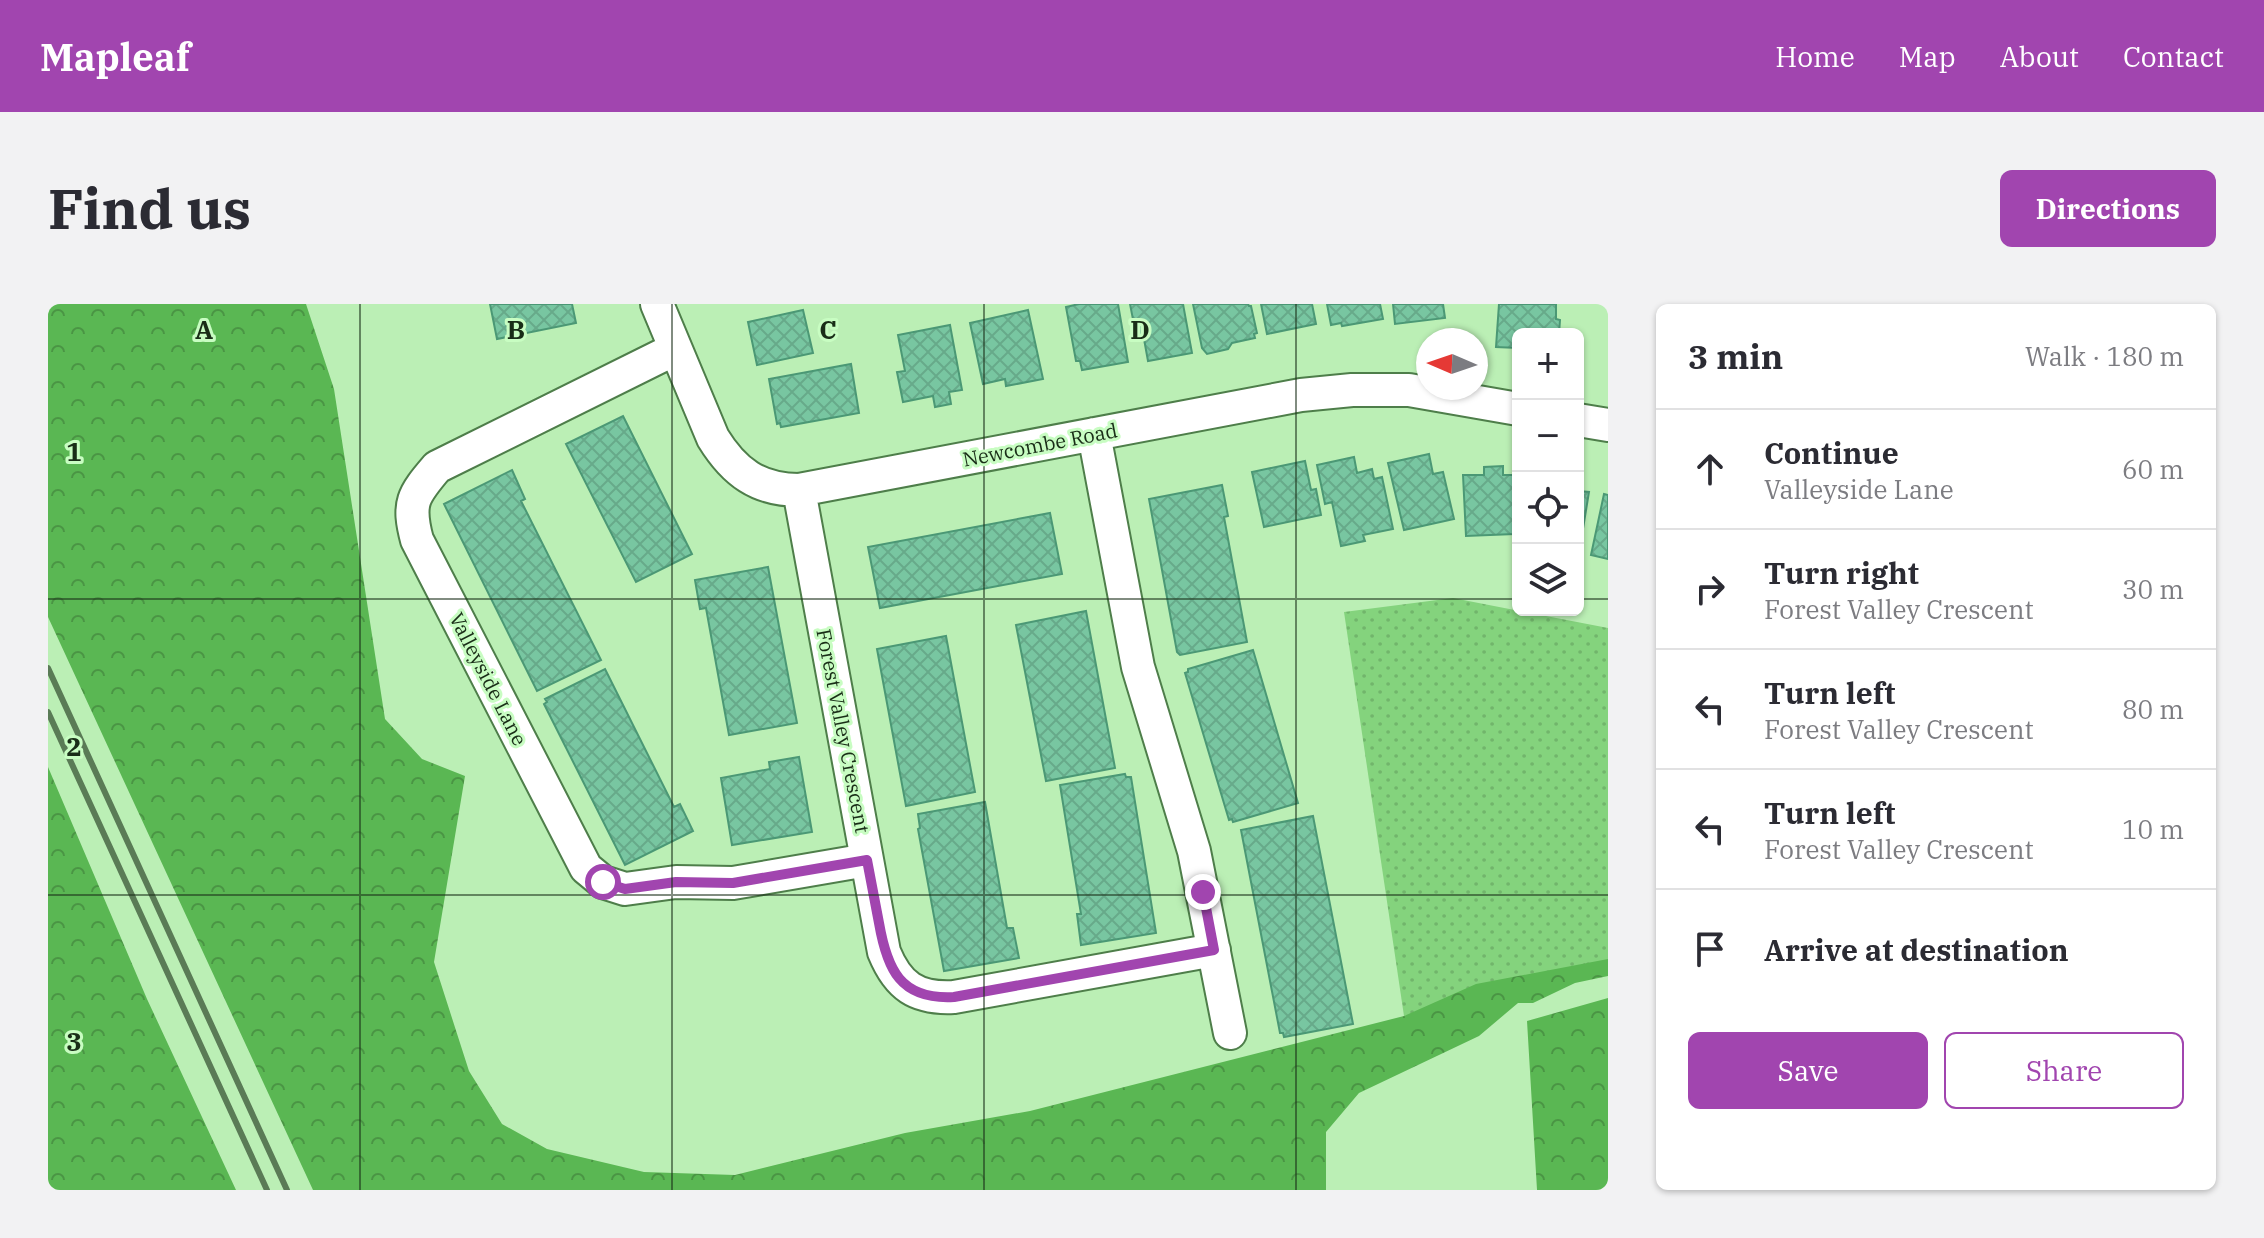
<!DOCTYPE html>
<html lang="en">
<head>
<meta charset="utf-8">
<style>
  body { margin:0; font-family:"IBM Plex Serif",serif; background:#f2f2f3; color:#2b2b33 }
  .controls { position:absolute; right:24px; top:24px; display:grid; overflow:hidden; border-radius:12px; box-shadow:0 2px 6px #0004 }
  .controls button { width:72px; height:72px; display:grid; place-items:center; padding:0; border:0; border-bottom:2px solid #e1e1e2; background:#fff; color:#2b2b33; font:40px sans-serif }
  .compass { position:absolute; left:1368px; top:24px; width:72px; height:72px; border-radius:50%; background:#fff; box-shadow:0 2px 6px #0004; rotate:272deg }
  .stop { position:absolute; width:24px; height:24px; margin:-18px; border:6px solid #a145af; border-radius:50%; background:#fff }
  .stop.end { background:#a145af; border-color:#fff; box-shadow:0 2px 8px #0008 }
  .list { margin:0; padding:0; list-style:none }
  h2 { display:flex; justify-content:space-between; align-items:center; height:104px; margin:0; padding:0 32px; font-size:34px }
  h2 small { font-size:26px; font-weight:400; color:#7c7c81 }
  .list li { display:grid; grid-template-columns:52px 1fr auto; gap:24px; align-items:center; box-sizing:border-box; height:120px; padding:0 32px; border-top:2px solid #e1e1e2 }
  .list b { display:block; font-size:30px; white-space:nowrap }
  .list p { margin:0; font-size:26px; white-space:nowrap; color:#7c7c81 }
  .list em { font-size:26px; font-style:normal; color:#7c7c81 }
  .actions { display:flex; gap:16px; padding:24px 32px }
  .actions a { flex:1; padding:18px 0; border:2px solid #a145af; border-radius:12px; text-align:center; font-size:28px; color:#a145af }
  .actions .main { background:#a145af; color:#fff }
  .icon { flex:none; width:44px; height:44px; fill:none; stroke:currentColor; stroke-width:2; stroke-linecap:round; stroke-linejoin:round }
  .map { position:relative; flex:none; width:1560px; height:886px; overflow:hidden; border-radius:12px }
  header { display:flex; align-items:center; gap:48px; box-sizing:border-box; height:112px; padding:0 40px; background:#a145af; color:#fff }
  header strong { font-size:38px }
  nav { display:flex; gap:44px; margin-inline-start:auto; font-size:28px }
  .intro { display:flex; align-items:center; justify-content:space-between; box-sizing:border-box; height:192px; padding:0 48px }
  h1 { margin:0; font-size:56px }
  .button { padding:20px 36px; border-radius:12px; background:#a145af; color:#fff; font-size:28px; font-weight:700 }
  main { display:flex; gap:48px; padding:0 48px }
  aside { flex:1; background:#fff; border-radius:12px; box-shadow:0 2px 6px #0004 }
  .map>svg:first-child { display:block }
</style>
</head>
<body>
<header>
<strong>Mapleaf</strong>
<nav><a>Home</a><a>Map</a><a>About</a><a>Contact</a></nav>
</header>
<div class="intro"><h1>Find us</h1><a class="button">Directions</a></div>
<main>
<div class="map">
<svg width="1560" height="886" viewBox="0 0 1560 886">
  <defs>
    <pattern id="grass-dots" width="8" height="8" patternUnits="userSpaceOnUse" patternTransform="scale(2)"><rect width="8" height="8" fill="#84d37d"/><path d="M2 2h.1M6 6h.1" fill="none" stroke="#71b56b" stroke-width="1.8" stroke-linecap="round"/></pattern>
    <pattern id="forest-crowns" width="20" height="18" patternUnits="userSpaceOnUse" patternTransform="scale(2)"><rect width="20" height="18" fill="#5ab753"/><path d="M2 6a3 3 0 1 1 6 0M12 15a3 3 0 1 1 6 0" fill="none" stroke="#4a9544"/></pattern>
    <pattern id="building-cross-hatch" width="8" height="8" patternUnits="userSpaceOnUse" patternTransform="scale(2)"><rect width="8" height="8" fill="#78c6a1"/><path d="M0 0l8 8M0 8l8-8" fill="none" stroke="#67aa8a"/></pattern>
  </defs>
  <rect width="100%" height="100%" fill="#bbefb5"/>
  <!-- grass -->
  <path fill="url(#grass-dots)" d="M 1405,294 L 1560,324 L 1560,660 L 1356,712 L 1296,308 Z"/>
  <!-- forest -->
  <path fill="url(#forest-crowns)" d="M 0,0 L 258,0 L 286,85 L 337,415 L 374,455 L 417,472 L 386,658 L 421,767 L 454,820 L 499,845 L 596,868 L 687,871 L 857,829 L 982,807 L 1356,712 L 1428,680 L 1560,655 L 1560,672 L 1527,679 L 1485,699 L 1470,699 L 1431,732 L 1311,789 L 1278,828 L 1278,886 L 265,886 L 0,313 Z
    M 0,463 L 99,695 L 188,886 L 0,886 Z
    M 1560,694 L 1560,886 L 1489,886 L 1479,717 Z"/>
  <!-- building -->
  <path fill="url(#building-cross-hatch)" stroke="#4b9875" stroke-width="2" d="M 442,0 L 524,0 L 528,19 L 449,35 Z
    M 1031,0 L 1070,0 L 1080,58 L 1034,66 L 1032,57 L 1028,57 L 1018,3 Z
    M 1082,0 L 1135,0 L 1144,49 L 1100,57 L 1096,35 L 1089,36 Z
    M 1145,0 L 1200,0 L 1201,2 L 1203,2 L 1209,29 L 1206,30 L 1207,34 L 1184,39 L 1180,45 L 1159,50 L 1154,44 Z
    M 1213,0 L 1264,0 L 1268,20 L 1219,30 Z
    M 1279,0 L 1332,0 L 1335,15 L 1294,22 L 1293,19 L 1283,21 Z
    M 1345,0 L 1395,0 L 1397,14 L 1347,20 Z
    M 1451,0 L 1508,0 L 1508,15 L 1512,16 L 1511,30 L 1470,30 L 1470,44 L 1448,43 Z
    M 755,6 L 765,49 L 709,61 L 700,18 Z
    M 980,6 L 995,75 L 958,82 L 957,75 L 935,80 L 922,19 Z
    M 902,21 L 914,86 L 901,88 L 903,100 L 887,103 L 885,92 L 855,98 L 849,68 L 857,67 L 850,31 Z
    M 803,60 L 811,109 L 733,123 L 732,119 L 729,120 L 721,75 Z
    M 575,112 L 644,250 L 588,278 L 518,140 Z
    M 1381,150 L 1385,170 L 1395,168 L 1406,215 L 1356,226 L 1340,159 Z
    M 1306,153 L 1309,169 L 1324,165 L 1326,175 L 1334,173 L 1345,225 L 1315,231 L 1317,237 L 1293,242 L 1284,198 L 1277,200 L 1269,161 Z
    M 1257,157 L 1263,186 L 1268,185 L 1273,211 L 1216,223 L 1204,168 Z
    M 1455,162 L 1455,171 L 1470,171 L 1470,192 L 1465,192 L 1466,230 L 1418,232 L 1415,171 L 1436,171 L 1436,163 Z
    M 464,166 L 477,195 L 473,197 L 553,356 L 489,387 L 396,200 Z
    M 1174,181 L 1180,212 L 1176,213 L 1199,338 L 1132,351 L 1129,348 L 1101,195 Z
    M 1530,187 L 1541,188 L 1530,255 Z
    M 1556,190 L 1560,191 L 1560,255 L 1543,251 Z
    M 1002,209 L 1014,270 L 832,304 L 820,243 Z
    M 720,263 L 749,419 L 681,431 L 658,304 L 652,305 L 647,276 Z
    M 1038,307 L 1067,464 L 998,477 L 968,321 Z
    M 898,332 L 927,488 L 858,502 L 829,345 Z
    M 1205,346 L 1250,499 L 1185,518 L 1184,515 L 1181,516 L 1137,369 L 1140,368 L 1140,365 Z
    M 557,365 L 626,503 L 632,500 L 645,527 L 577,561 L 496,400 L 499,398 L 497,395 Z
    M 751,453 L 764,528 L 684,541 L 673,474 L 722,465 L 721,458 Z
    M 1077,470 L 1078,473 L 1083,473 L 1108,629 L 1033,641 L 1029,610 L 1033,610 L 1012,481 Z
    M 937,498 L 959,624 L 965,624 L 971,654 L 896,667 L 870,525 L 872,524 L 870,510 Z
    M 1265,512 L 1305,720 L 1236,733 L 1235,729 L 1232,729 L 1193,526 Z"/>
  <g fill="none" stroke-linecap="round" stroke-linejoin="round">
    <defs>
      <path id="minor" d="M 609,0 L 665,134 C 686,168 710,186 751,186 L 1253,91 L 1304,86 L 1361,86 L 1470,105
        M 627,45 L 389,163 C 365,191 359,199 369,236 L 538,564 L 555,578 L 577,585 L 628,578 L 685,579 L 819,556
        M 1530,116 L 1560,121
        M 1046,130 L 1090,363 L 1146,547 L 1182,729
        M 751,186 L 836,648 C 850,682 868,695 906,693 L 1166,646"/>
    </defs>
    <!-- minor casing -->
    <use href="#minor" stroke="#4e7e4a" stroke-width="36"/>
    <!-- minor -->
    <use href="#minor" stroke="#fff" stroke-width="32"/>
    <!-- rail -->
    <path stroke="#5a7b56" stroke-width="6" d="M 0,364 L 239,886
      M 0,408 L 219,886"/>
  </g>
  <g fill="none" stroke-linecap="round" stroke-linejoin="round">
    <!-- route -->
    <path stroke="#a145af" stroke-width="10" d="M 555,578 L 577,585 L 628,578 L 685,579 L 819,556 C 823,577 827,598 831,619 C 839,665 852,696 906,693 L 1166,646 L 1155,588"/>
  </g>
  <!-- grid -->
  <path fill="none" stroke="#192d17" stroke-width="2" stroke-opacity="0.55" d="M 312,0 L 312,886M 624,0 L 624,886M 936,0 L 936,886M 1248,0 L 1248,886M 0,295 L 1470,295M 1530,295 L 1560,295M 0,591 L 1560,591"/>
  <g text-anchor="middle" stroke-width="6" stroke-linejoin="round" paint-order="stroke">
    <!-- street labels -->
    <g font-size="20" fill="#192d17" stroke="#c8fdc2">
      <text transform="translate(992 141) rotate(-11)" y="7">Newcombe Road</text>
      <text transform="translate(440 375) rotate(63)" y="7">Valleyside Lane</text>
      <text transform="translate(795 427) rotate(79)" y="7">Forest Valley Crescent</text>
    </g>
  </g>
  <g font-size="26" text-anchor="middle" font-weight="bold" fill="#192d17" stroke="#c8fdc2" stroke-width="6" stroke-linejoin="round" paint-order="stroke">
    <text x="156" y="35">A</text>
    <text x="468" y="35">B</text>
    <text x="780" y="35">C</text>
    <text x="1092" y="35">D</text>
    <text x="26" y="157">1</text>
    <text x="26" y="452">2</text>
    <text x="26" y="747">3</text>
  </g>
</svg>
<div class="controls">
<button>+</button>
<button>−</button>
<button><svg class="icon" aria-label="locate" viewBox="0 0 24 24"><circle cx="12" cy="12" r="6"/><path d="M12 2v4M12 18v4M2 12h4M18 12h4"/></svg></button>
<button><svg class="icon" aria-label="layers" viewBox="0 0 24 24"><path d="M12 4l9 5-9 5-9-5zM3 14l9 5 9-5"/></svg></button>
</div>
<svg class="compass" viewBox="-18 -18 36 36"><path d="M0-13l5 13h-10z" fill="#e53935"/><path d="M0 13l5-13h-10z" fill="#7c7c81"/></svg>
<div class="stop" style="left:555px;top:578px"></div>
<div class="stop end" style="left:1155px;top:588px"></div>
</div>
<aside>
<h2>3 min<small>Walk · 180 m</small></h2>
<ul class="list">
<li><svg class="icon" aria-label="ahead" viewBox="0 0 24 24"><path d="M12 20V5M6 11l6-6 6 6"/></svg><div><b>Continue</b><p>Valleyside Lane</p></div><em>60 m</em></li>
<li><svg class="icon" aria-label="right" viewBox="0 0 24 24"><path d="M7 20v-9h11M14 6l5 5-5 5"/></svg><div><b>Turn right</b><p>Forest Valley Crescent</p></div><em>30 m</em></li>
<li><svg class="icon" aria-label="left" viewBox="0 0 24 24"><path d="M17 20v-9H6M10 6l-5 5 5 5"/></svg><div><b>Turn left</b><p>Forest Valley Crescent</p></div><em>80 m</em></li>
<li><svg class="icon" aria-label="left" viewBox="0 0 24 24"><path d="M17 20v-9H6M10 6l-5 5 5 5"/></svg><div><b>Turn left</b><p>Forest Valley Crescent</p></div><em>10 m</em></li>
<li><svg class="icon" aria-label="arrive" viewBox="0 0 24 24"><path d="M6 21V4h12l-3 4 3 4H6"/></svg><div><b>Arrive at destination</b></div></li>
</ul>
<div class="actions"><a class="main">Save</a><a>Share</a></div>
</aside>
</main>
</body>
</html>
